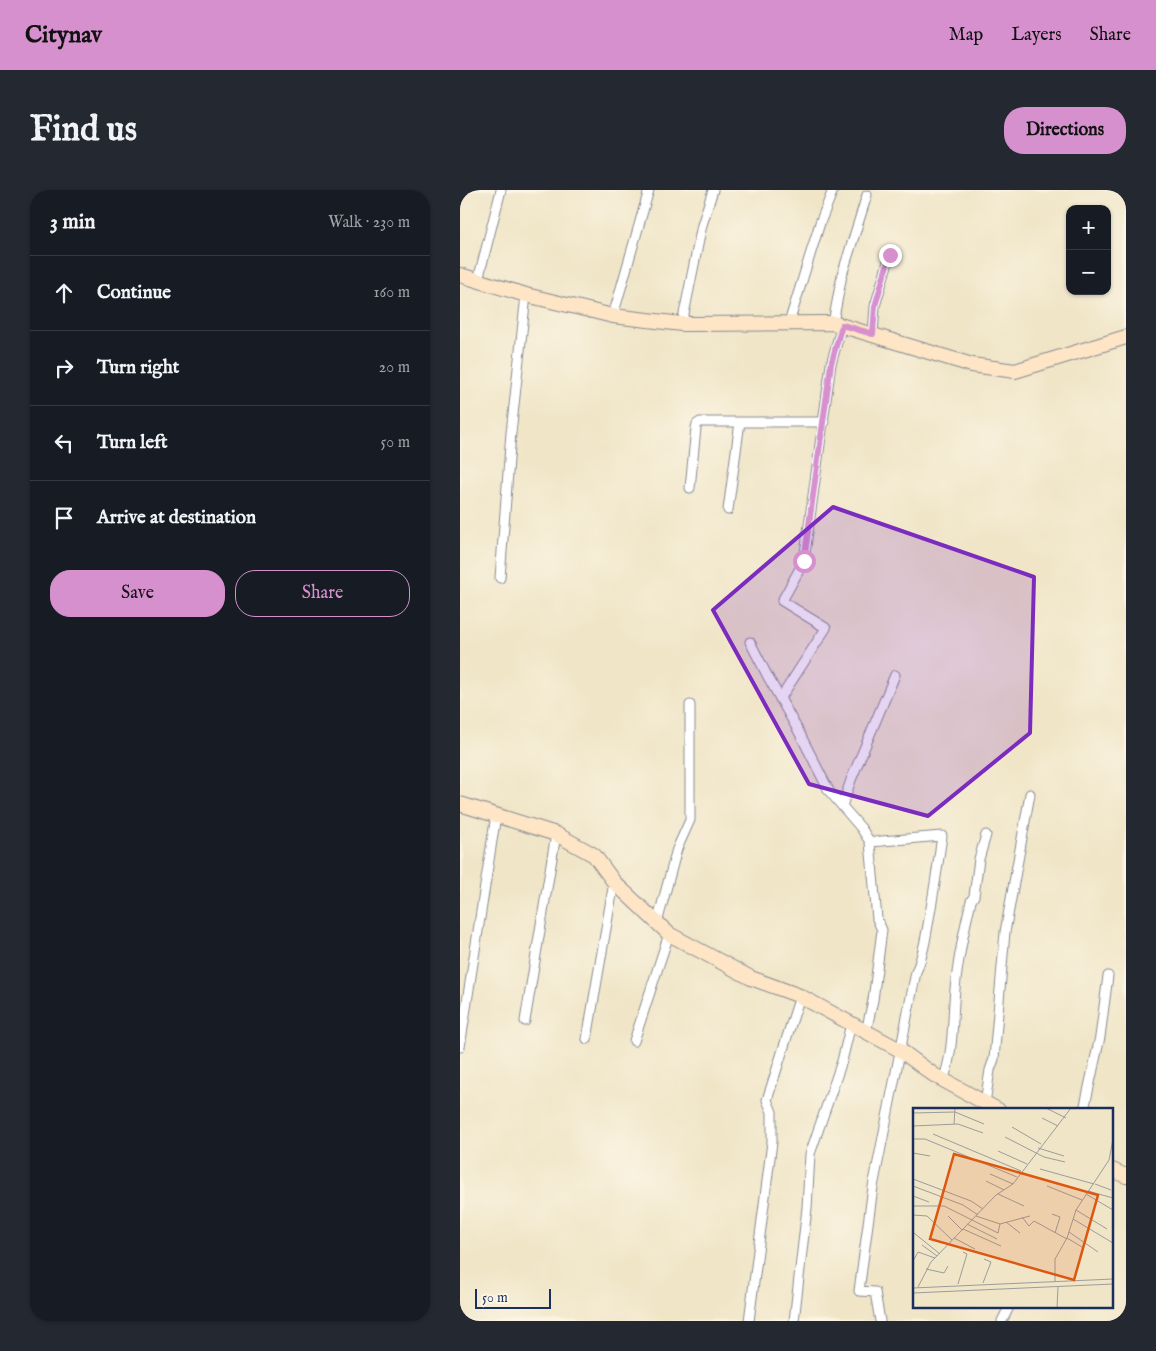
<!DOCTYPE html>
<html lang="en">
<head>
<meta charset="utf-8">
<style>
  body { margin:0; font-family:"IM FELL English",serif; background:#242831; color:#f1f3f6 }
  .controls { position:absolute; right:15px; top:15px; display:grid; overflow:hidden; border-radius:10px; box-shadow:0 1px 4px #0004 }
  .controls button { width:45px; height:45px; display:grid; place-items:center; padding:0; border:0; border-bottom:1px solid #363941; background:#171b24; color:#f1f3f6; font:25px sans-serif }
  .scale { position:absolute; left:15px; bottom:12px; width:76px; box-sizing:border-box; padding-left:5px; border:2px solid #1b2f5e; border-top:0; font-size:14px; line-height:18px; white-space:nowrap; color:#1b2f5e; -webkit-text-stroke:4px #fcf5e5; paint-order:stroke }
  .stop { position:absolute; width:15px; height:15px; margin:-11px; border:4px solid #d690ce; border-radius:50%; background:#fff }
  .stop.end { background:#d690ce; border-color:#fff; box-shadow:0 1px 5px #0008 }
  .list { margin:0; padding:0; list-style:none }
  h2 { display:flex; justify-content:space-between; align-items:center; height:65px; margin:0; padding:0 20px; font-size:21px }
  h2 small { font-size:16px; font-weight:400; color:#9ea1a6 }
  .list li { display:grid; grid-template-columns:32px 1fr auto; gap:15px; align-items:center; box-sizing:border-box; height:75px; padding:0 20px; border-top:1px solid #363941 }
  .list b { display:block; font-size:19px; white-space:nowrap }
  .list em { font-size:16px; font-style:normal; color:#9ea1a6 }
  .actions { display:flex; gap:10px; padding:15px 20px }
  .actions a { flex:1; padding:11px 0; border:1px solid #d690ce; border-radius:20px; text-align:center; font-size:18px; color:#d690ce }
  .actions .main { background:#d690ce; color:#111 }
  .icon { flex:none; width:28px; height:28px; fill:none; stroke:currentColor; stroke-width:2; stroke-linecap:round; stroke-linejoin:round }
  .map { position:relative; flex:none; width:666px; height:1131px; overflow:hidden; border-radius:20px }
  header { display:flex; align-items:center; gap:30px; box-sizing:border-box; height:70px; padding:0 25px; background:#d690ce; color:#111 }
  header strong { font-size:24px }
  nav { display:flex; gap:28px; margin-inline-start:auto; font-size:18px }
  .intro { display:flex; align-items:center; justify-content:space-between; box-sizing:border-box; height:120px; padding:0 30px }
  h1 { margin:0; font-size:35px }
  .button { padding:12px 22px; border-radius:20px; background:#d690ce; color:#111; font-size:18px; font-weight:700 }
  main { display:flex; gap:30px; padding:0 30px }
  aside { flex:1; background:#171b24; border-radius:20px; box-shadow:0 1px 4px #0004 }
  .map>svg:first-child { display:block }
</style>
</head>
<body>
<header>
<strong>Citynav</strong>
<nav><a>Map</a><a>Layers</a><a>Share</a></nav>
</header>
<div class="intro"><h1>Find us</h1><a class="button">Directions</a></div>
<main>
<aside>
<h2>3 min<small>Walk · 230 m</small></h2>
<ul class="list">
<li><svg class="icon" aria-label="ahead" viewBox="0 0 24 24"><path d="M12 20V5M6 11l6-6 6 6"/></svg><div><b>Continue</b></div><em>160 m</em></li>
<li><svg class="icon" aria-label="right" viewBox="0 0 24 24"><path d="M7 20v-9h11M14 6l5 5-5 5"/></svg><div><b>Turn right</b></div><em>20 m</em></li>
<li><svg class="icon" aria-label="left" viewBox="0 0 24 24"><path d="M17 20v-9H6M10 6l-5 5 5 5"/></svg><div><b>Turn left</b></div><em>50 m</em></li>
<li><svg class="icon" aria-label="arrive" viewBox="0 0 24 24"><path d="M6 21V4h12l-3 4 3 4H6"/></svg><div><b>Arrive at destination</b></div></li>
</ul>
<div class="actions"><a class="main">Save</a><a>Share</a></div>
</aside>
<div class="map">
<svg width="666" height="1131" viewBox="0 0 666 1131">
  <rect width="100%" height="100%" fill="#fcf5e5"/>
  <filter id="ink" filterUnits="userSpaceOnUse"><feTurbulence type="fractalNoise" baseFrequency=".02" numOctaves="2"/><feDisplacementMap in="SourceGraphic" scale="10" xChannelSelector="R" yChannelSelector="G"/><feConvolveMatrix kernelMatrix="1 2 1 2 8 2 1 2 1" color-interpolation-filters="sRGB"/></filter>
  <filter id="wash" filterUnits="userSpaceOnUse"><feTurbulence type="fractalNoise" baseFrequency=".0096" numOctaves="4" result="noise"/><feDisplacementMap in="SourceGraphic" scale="20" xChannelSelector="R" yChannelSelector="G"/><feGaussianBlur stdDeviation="1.12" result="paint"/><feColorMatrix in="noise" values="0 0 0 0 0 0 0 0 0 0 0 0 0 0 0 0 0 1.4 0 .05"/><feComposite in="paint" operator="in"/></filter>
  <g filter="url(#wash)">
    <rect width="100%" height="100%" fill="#f0e5c7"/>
  </g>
  <g filter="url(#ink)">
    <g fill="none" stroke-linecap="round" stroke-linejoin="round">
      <defs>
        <path id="street" d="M 18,90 L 41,0
          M 153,126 L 189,0
          M 329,133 L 360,33 L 373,0
          M 373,133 L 382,85 L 407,5
          M 222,134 L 242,35 L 253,0
          M 413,144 L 415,116 L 430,65
          M 230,298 L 236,238 L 237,234 L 240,232 L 364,232
          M 268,320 L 280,232
          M 40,388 L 51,243 L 66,105
          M 290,452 L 308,487 L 339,542 L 369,601 L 401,638 L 410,652 L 417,729 L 422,740 L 413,810 L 406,842
          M 320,509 L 366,438 L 322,411 L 344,371 L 371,174 L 382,135
          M 382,616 L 391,590 L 435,485
          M 410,652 L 482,646 C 478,674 474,702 469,729 C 466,747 463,766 456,782 L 413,997 L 399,1101 L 415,1102 L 420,1131
          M 197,733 L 217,659 L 230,630 L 230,515
          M 65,831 L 96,644
          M 127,849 L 154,692
          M 174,851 L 209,744
          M 0,857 L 36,625
          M 483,891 C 494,861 492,830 495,799 C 498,770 504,740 511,711 L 514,706 L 519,669 L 526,645
          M 525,913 L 530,880 L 534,869 L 545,742 L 570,604
          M 624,920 L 640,847 L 648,786
          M 289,1131 L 312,952 L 312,922 L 307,910 L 340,806
          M 334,1131 L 347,1018 L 350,964 L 382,871 L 391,834
          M 542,1131 L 549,1117"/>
        <path id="secondary" d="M 0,85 L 66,105 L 153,126 L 222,134 L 373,133 L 512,175 L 555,181 L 666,147
          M 0,614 L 96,644 L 134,665 L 154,692 L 209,744 L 291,788 L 340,806 L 440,860 L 474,885 L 538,920
          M 652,980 L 666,986"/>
      </defs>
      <!-- street casing -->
      <use href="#street" stroke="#868a92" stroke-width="11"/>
      <!-- secondary casing -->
      <use href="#secondary" stroke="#868a92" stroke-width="16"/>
      <!-- street -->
      <use href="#street" stroke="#fff" stroke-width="9"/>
      <!-- secondary -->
      <use href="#secondary" stroke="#fde5c5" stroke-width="14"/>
    </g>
  </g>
  <g fill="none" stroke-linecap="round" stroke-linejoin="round" filter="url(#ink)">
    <!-- route -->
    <path stroke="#d690ce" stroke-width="6" d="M 344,371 L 371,174 L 382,135 L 413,144 L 415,116 L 430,65"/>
  </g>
  <!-- marked area -->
  <path fill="#7b2cbf" fill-opacity="0.2" stroke="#7b2cbf" stroke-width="4" stroke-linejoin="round" d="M 373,317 L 574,387 L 570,543 L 468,626 L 349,594 L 253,420 Z"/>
  <!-- overview -->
  <g transform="translate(453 918)">
    <rect width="200" height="200" fill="#f0e5c7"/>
    <path fill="none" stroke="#9b9c9d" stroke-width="1" d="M 133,0 L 153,10M 0,5 L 42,4 L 71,16M 129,10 L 145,18M 41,16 L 42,0M 0,18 L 45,16 L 70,25M 99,19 L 128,36M 20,26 L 108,63M 92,29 L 131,49 L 152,54M 0,31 L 12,31 L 104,69M 125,40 L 151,48M 85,43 L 114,56M 0,45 L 17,48M 127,61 L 181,76M 77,66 L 100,76M 0,71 L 58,93 L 70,101M 73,73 L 91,82M 182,76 L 198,82M 0,78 L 50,97 L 65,107M 134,78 L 169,92M 175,83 L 200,90M 85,86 L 111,98M 173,86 L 200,102M 0,88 L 16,94M 0,98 L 31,98 L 85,125 L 87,116M 163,102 L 194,121M 139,106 L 147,109 L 142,125M 0,107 L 14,108 L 39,132M 35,108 L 49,122M 63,108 L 87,116 L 117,108M 109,109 L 116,118 L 121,113 L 154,131M 160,111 L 200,135M 93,114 L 107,125M 54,116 L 84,131M 50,121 L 88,138M 156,124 L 185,144M 1,125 L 27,146M 41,130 L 62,141M 154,130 L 169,139M 9,137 L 24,148M 0,153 L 5,144 L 22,150M 13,161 L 31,165 L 35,158M 142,174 L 142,151 L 154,130 L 163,102 L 196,52 L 200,31M 70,175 L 78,154 L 71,151M 45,176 L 54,146 L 50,144M 5,179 L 18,154 L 83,87 L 100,76 L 158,0M 0,180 L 200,171M 0,185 L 200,176M 144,200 L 145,179"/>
    <path fill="#de5710" fill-opacity="0.15" stroke="#de5710" stroke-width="2.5" d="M 41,46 L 185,87 L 161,172 L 17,131 Z"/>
    <rect width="200" height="200" fill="none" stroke="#1b2f5e" stroke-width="2.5"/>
  </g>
</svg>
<div class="controls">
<button>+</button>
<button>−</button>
</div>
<div class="scale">50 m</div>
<div class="stop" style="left:344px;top:371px"></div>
<div class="stop end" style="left:430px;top:65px"></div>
</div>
</main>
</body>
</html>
